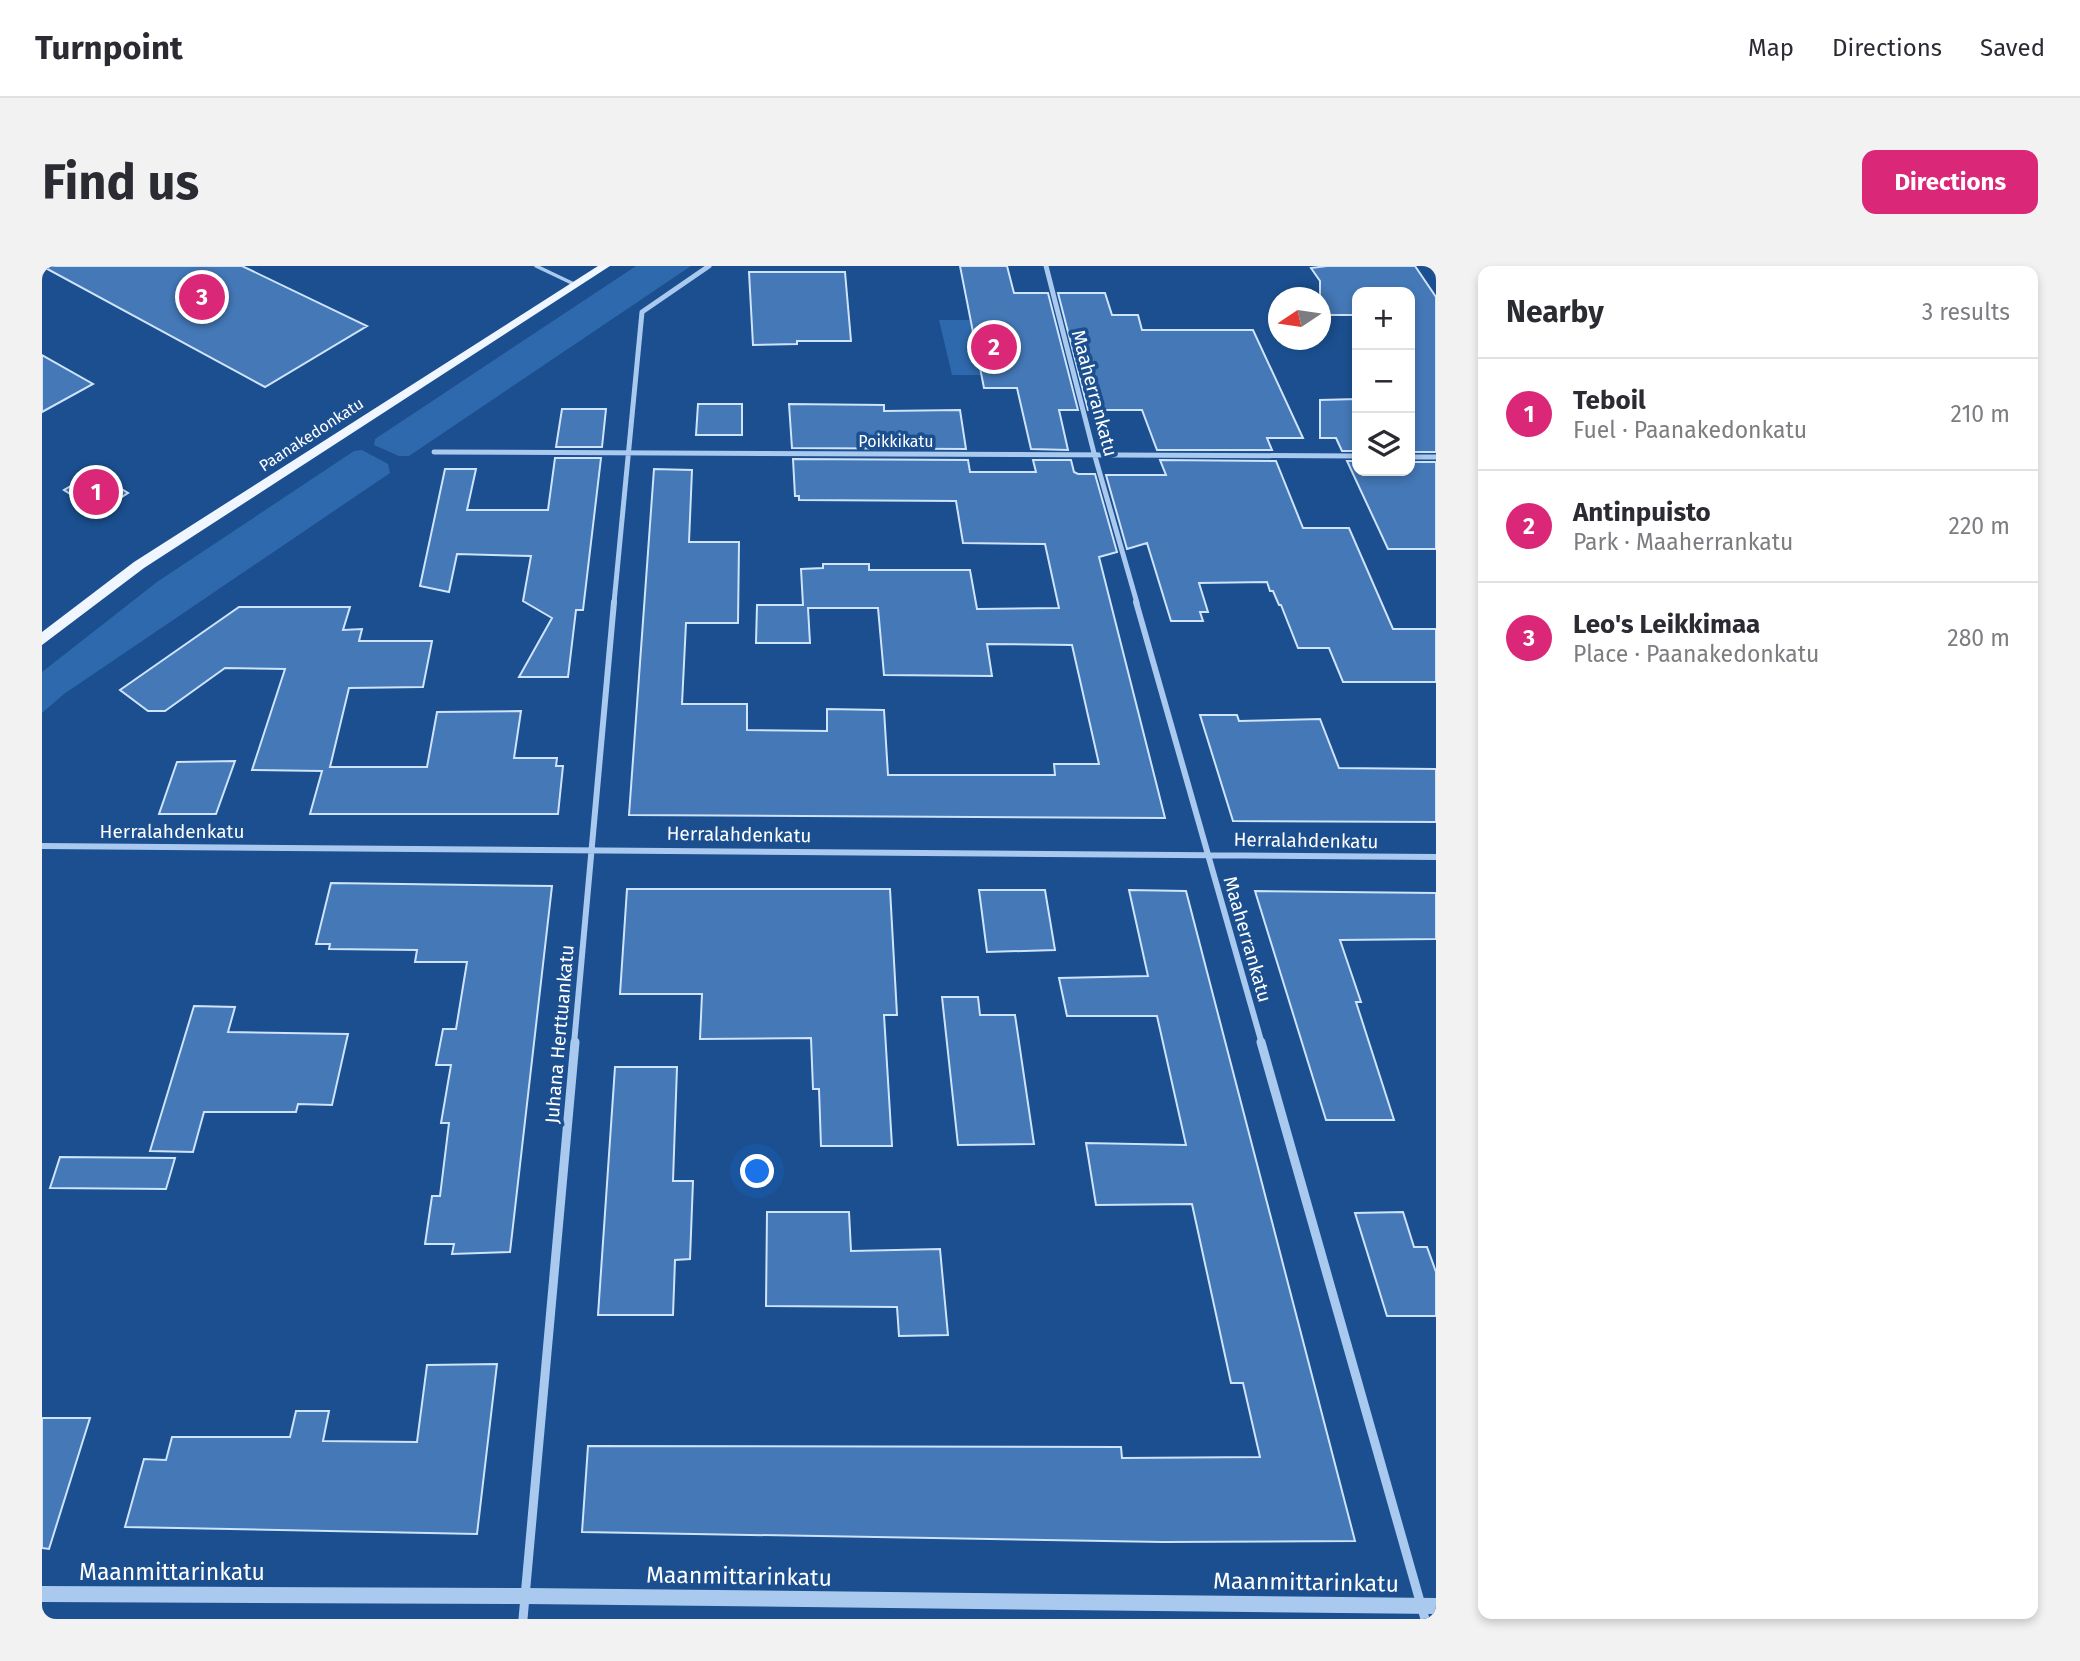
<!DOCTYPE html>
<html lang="en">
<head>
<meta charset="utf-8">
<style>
  body { margin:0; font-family:"Fira Sans",sans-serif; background:#f2f2f3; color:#2b2b33 }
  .controls { position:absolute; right:21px; top:21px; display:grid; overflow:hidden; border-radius:14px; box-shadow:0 4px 10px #0003 }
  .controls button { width:63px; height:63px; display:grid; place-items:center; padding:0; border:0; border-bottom:2px solid #e1e1e2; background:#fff; color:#2b2b33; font:35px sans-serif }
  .compass { position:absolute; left:1226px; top:21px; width:63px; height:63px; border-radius:50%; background:#fff; box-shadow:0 4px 10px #0003; rotate:257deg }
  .you { position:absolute; left:716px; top:906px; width:24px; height:24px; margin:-18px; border:5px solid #fff; border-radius:50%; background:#1a73e8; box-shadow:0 0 0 10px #1a73e833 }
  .badge { display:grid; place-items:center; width:46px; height:46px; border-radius:50%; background:#db2777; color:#fff; font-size:23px; font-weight:700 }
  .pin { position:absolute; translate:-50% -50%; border:4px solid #fff; box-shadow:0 2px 7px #0006 }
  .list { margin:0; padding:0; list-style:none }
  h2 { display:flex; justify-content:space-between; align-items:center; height:91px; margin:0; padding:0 28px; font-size:30px }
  h2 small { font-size:23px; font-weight:400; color:#7c7c81 }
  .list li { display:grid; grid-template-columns:46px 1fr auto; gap:21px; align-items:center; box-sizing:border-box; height:112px; padding:0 28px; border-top:2px solid #e1e1e2 }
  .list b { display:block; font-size:26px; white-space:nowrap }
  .list p { margin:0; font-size:23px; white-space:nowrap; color:#7c7c81 }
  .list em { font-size:23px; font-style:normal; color:#7c7c81 }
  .icon { flex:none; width:38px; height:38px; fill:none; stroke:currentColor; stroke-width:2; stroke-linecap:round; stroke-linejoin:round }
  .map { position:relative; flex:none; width:1394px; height:1353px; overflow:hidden; border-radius:14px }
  header { display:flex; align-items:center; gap:42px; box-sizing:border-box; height:98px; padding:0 35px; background:#fff; border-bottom:2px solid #e1e1e2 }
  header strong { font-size:33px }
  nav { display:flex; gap:38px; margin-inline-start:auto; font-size:24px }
  .intro { display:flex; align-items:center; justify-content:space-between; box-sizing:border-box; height:168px; padding:0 42px }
  h1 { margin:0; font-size:49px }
  .button { padding:18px 32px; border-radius:14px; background:#db2777; color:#fff; font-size:24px; font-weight:700 }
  main { display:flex; gap:42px; padding:0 42px }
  aside { flex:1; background:#fff; border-radius:14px; box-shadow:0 4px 10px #0003 }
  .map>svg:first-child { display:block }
</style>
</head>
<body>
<header>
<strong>Turnpoint</strong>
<nav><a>Map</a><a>Directions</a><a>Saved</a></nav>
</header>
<div class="intro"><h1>Find us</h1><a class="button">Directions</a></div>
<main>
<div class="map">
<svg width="1394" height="1353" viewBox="0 0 1394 1353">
  <rect width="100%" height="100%" fill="#1b4f8f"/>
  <!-- green -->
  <path fill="#2e69ad" d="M 594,0 L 649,0 L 367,190 L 357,190 L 332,179 L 333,173 Z
    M 897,54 L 993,54 L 1008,109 L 910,109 Z
    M 320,184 L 346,198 L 348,207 L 22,428 L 0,447 L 0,406 L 115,316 L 312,185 Z"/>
  <!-- building -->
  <path fill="#4478b7" stroke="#cfe3fa" stroke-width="2" d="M 0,0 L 200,0 L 325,60 L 223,121 Z
    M 918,0 L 965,0 L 972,27 L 1006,27 L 1036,144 L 1017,144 L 1026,184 L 989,183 L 975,122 L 942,122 Z
    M 1285,0 L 1373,0 L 1394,31 L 1394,186 L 1368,186 L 1368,26 L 1315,26 L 1315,49 L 1278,49 L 1278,15 L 1269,2 Z
    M 707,6 L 803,6 L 809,75 L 755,75 L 755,78 L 711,79 Z
    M 1016,27 L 1063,27 L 1070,49 L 1096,49 L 1100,64 L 1211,64 L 1261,172 L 1225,172 L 1230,184 L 1115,184 L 1100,144 L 1046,144 Z
    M 0,89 L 51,118 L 0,146 Z
    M 1315,133 L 1315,185 L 1300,185 L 1294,172 L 1278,172 L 1278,134 Z
    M 656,138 L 700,138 L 700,169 L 654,169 Z
    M 747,138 L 842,139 L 842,145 L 918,144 L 924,183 L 750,182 Z
    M 520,143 L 564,143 L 560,181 L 514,181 Z
    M 513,192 L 559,192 L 541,344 L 534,344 L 526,411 L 477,411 L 510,352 L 481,335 L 489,290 L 415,288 L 407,326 L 378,320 L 403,203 L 434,203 L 425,244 L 506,244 Z
    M 751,193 L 926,194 L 928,206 L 994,206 L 991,194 L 1029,194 L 1032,206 L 1036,208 L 1053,208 L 1075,286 L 1057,291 L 1123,552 L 587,549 L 612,203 L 650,204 L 647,276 L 697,276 L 696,357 L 644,357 L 640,438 L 705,438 L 705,464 L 785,465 L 785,443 L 842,444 L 846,509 L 1013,509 L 1012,498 L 1057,498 L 1030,379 L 945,378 L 950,410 L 842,409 L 836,342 L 766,342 L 768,377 L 714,377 L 715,339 L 761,339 L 759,303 L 781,302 L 781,298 L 827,298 L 827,304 L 928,304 L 935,343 L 1017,342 L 1003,278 L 921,277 L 914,235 L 757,234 L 757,230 L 753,230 Z
    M 1118,194 L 1234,195 L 1261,262 L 1307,262 L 1351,363 L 1394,363 L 1394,416 L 1301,416 L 1287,382 L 1256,382 L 1239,339 L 1237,339 L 1231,325 L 1228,325 L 1225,316 L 1157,317 L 1166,346 L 1158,346 L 1161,355 L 1129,355 L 1105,277 L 1085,283 L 1064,209 L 1124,209 Z
    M 1305,195 L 1315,195 L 1315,205 L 1368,205 L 1368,196 L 1394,196 L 1394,283 L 1346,283 Z
    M 52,206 L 86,227 L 56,246 L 22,224 Z
    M 197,341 L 308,341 L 301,364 L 320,363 L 317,375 L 390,375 L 381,421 L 307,422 L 288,501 L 385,501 L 395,446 L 479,445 L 472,492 L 515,492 L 514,500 L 521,500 L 516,548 L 268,548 L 280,505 L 210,504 L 243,403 L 183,402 L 123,445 L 106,445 L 78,424 Z
    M 1158,449 L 1195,449 L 1197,455 L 1278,453 L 1297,502 L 1394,503 L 1394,556 L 1191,555 Z
    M 193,495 L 174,548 L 117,548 L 135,496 Z
    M 289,617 L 510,620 L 468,986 L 410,988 L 412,978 L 383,978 L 390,930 L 398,930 L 407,857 L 399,857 L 409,799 L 394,799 L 401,763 L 414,763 L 425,696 L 373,696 L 375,684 L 287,683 L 288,678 L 274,678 Z
    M 585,623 L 848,623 L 855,749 L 842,749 L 850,880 L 779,880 L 777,823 L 771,823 L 769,772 L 658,773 L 660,728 L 578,728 Z
    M 937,624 L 1003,624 L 1013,684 L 945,686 Z
    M 1087,624 L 1144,625 L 1313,1275 L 1121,1276 L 540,1266 L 546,1180 L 1079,1181 L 1080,1192 L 1218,1191 L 1201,1117 L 1189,1117 L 1150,938 L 1054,939 L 1044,877 L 1144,879 L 1115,750 L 1025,750 L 1017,712 L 1106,710 Z
    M 1213,625 L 1394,627 L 1394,673 L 1298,674 L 1319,736 L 1314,736 L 1352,854 L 1284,854 Z
    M 900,731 L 936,731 L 938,749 L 973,749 L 992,878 L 916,879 Z
    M 152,740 L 193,741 L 186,766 L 306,768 L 290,839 L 256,838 L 254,846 L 162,846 L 151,886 L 108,885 Z
    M 573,801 L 635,801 L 631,915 L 651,915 L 648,993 L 633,994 L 631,1049 L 556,1049 Z
    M 18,891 L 133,892 L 124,923 L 8,922 Z
    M 725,946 L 807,946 L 809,985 L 898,983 L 906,1069 L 857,1070 L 855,1041 L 724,1040 Z
    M 1361,946 L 1372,981 L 1385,981 L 1394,1006 L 1394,1050 L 1345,1050 L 1313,947 Z
    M 455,1098 L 435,1268 L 83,1261 L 102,1193 L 124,1194 L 130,1171 L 248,1171 L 254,1145 L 287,1145 L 281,1175 L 375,1176 L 385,1099 Z
    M 0,1152 L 48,1152 L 7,1283 L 0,1282 Z"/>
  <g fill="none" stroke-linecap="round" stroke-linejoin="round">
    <!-- service -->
    <path stroke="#a9c9ee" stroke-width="3.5" d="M 494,0 L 534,19"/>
    <!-- minor-far2 -->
    <path stroke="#a9c9ee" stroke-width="5" d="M 1004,0 L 1052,187 L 1095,337
      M 392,186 L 1315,190
      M 1368,191 L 1394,191
      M 572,337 L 600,46 L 667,0"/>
    <!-- minor-far1 -->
    <path stroke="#a9c9ee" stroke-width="6" d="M 1094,336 L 1220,778
      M 0,580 L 1394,591
      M 532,778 L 572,336"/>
    <!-- minor -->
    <path stroke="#a9c9ee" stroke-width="9" d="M 1219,776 L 1383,1353
      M 481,1353 L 533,776"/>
    <!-- tertiary -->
    <path fill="#a9c9ee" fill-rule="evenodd" d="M 0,1320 L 483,1322 L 1394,1332 L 1394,1348 L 483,1338 L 0,1336 Z"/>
    <!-- primary -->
    <path fill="#f0f6ff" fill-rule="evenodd" d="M 556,0 L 568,0 L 102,302 L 0,379 L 0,366 L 92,296 Z"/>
  </g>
  <g text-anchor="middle" stroke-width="7" stroke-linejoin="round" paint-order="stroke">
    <!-- far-street labels -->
    <g font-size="16" fill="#fff" stroke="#1b4f8f">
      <text transform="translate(269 168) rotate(-33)" y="6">Paanakedonkatu</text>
      <text x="854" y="181">Poikkikatu</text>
    </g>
    <!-- street labels -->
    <g font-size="19" fill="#fff" stroke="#1b4f8f">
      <text transform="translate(1053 127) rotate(75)" y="7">Maaherrankatu</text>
      <text x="130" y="572">Herralahdenkatu</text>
      <text transform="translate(697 568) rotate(1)" y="7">Herralahdenkatu</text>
      <text transform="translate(1264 574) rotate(1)" y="7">Herralahdenkatu</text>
      <text transform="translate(1206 673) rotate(74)" y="7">Maaherrankatu</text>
      <text transform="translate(517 768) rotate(-85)" y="7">Juhana Herttuankatu</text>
    </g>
    <!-- near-street labels -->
    <g font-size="23" fill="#fff" stroke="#1b4f8f">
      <text x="130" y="1314">Maanmittarinkatu</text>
      <text transform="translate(697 1310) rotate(1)" y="8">Maanmittarinkatu</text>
      <text transform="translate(1264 1316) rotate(1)" y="8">Maanmittarinkatu</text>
    </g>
  </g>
</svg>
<div class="controls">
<button>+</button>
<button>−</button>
<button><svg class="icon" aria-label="layers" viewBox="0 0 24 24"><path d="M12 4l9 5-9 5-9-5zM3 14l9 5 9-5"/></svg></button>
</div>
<svg class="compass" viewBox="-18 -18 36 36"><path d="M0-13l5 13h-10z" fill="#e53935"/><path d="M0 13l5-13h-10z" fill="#7c7c81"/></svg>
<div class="you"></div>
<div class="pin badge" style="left:54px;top:226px">1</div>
<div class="pin badge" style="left:952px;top:81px">2</div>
<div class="pin badge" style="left:160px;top:31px">3</div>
</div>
<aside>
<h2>Nearby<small>3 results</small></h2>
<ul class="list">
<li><span class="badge">1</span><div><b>Teboil</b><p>Fuel · Paanakedonkatu</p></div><em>210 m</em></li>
<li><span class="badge">2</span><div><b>Antinpuisto</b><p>Park · Maaherrankatu</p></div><em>220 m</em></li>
<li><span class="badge">3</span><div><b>Leo's Leikkimaa</b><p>Place · Paanakedonkatu</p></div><em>280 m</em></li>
</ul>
</aside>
</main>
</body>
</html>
